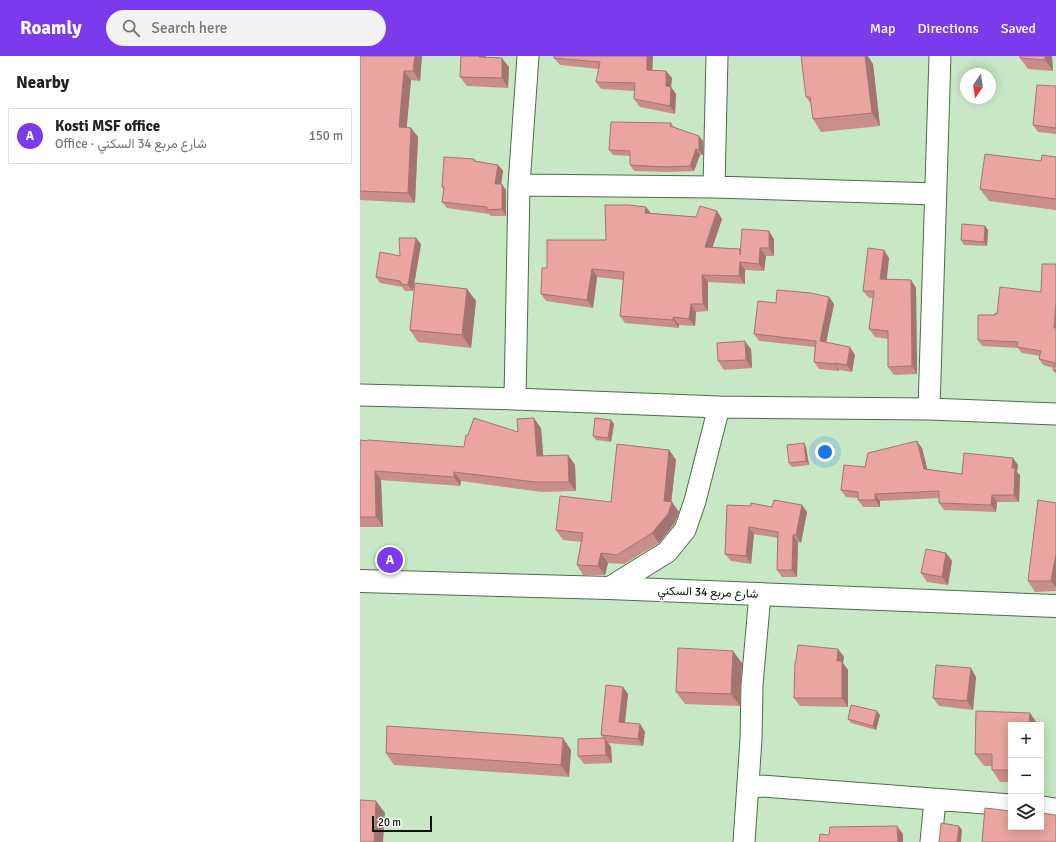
<!DOCTYPE html>
<html lang="en">
<head>
<meta charset="utf-8">
<style>
  body { margin:0; font-family:Signika,Vazirmatn,sans-serif; background:#f2f2f2; color:#202124 }
  .controls { position:absolute; right:12px; bottom:12px; display:grid; overflow:hidden; border-radius:0px; box-shadow:0 2px 10px #0003 }
  .controls button { width:36px; height:36px; display:grid; place-items:center; padding:0; border:0; border-bottom:1px solid #e0e0e0; background:#fff; color:#202124; font:20px sans-serif }
  .compass { position:absolute; left:600px; top:12px; width:36px; height:36px; border-radius:50%; background:#fff; box-shadow:0 2px 10px #0003; rotate:193deg }
  .scale { position:absolute; left:12px; bottom:10px; width:60px; box-sizing:border-box; padding-left:4px; border:2px solid #0b160b; border-top:0; font-size:11px; line-height:14px; white-space:nowrap; color:#0b160b; -webkit-text-stroke:3px #fcfffc; paint-order:stroke }
  .you { position:absolute; left:465px; top:396px; width:14px; height:14px; margin:-10px; border:3px solid #fff; border-radius:50%; background:#1a73e8; box-shadow:0 0 0 6px #1a73e833 }
  .badge { display:grid; place-items:center; width:26px; height:26px; border-radius:50%; background:#7c3aed; color:#fff; font-size:13px; font-weight:700 }
  .pin { position:absolute; translate:-50% -50%; border:2px solid #fff; box-shadow:0 1px 4px #0006 }
  .list { margin:0; padding:0; list-style:none }
  h2 { display:flex; justify-content:space-between; align-items:center; height:52px; margin:0; padding:0 16px; font-size:17px }
  h2 small { font-size:13px; font-weight:400; color:#757577 }
  .list li { display:grid; grid-template-columns:26px 1fr auto; gap:12px; align-items:center; box-sizing:border-box; height:56px; margin:0 8px 8px; padding:0 8px; border:1px solid #e0e0e0; border-radius:0px }
  .list b { display:block; font-size:15px; white-space:nowrap }
  .list p { margin:0; font-size:13px; white-space:nowrap; color:#757577 }
  .list em { font-size:13px; font-style:normal; color:#757577 }
  .icon { flex:none; width:22px; height:22px; fill:none; stroke:currentColor; stroke-width:2; stroke-linecap:round; stroke-linejoin:round }
  .map { position:relative; flex:none; width:696px; height:786px; overflow:hidden }
  header { display:flex; align-items:center; gap:24px; box-sizing:border-box; height:56px; padding:0 20px; background:#7c3aed; color:#fff }
  header strong { font-size:19px }
  nav { display:flex; gap:22px; margin-inline-start:auto; font-size:14px }
  .search { width:280px; height:36px; background:#f2f2f2; display:flex; align-items:center; gap:10px; box-sizing:border-box; padding:0 14px; border-radius:22px; color:#757577; font-size:15px }
  main { display:flex }
  aside { flex:1; background:#fff }
  .map>svg:first-child { display:block }
</style>
</head>
<body>
<header>
<strong>Roamly</strong>
<div class="search"><svg class="icon" aria-label="search" viewBox="0 0 24 24"><circle cx="10" cy="10" r="6"/><path d="M15 15l6 6"/></svg>Search here</div>
<nav><a>Map</a><a>Directions</a><a>Saved</a></nav>
</header>
<main>
<aside>
<h2>Nearby<small></small></h2>
<ul class="list">
<li><span class="badge">A</span><div><b>Kosti MSF office</b><p>Office · شارع مربع 34 السكني</p></div><em>150 m</em></li>
</ul>
</aside>
<div class="map">
<svg width="696" height="786" viewBox="0 0 696 786">
  <rect width="100%" height="100%" fill="#c8e7c5"/>
  <g fill="none" stroke-linecap="round" stroke-linejoin="round">
    <defs>
      <path id="minor" d="M 159,129 L 354,131 L 575,138
        M 354,131 L 357,0
        M 0,339 L 155,343 L 359,351 L 569,353 L 696,358
        M 155,343 L 159,129 L 168,0
        M 569,353 L 580,0
        M 249,532 L 307,496 L 325,474 L 335,445 L 359,351
        M 388,729 L 651,749
        M 681,751 L 696,753
        M 384,786 L 391,683 L 392,629 L 400,538
        M 571,786 L 575,744"/>
      <path id="tertiary" d="M 0,525 L 249,532 L 696,550"/>
    </defs>
    <!-- minor casing -->
    <use href="#minor" stroke="#4f6b4d" stroke-width="23"/>
    <!-- tertiary casing -->
    <use href="#tertiary" stroke="#4f6b4d" stroke-width="24"/>
    <!-- minor -->
    <use href="#minor" stroke="#fff" stroke-width="21"/>
    <!-- tertiary -->
    <use href="#tertiary" stroke="#fff" stroke-width="22"/>
  </g>
  <!-- wall -->
  <path fill="#c98e8a" d="M 0,0 L 62,0 L 60,25 L 51,24 L 46,71 L 51,72 L 58,81 L 55,147 L 0,144 Z
    M 101,0 L 126,0 L 126,2 L 149,11 L 148,32 L 107,30 L 100,21 Z
    M 194,0 L 293,0 L 292,14 L 312,22 L 311,31 L 316,38 L 315,58 L 280,51 L 274,43 L 275,35 L 241,33 L 236,26 L 239,13 L 200,9 L 194,2 Z
    M 692,0 L 693,15 L 668,13 L 660,2 Z
    M 513,8 L 520,70 L 461,76 L 453,63 L 451,48 L 446,41 Z
    M 696,30 L 696,78 L 678,76 L 673,69 Z
    M 311,67 L 313,70 L 343,85 L 343,99 L 340,99 L 334,115 L 309,116 L 274,115 L 270,109 L 270,100 L 253,99 L 249,94 Z
    M 696,101 L 696,154 L 629,145 L 620,133 L 681,105 Z
    M 114,103 L 116,105 L 138,109 L 143,115 L 141,128 L 146,134 L 146,160 L 131,160 L 129,158 L 87,152 L 82,146 L 84,133 L 82,131 Z
    M 286,151 L 291,157 L 362,163 L 352,192 L 380,193 L 414,183 L 414,200 L 406,200 L 404,215 L 385,214 L 385,228 L 348,226 L 348,255 L 336,256 L 335,270 L 319,269 L 319,272 L 265,267 L 260,260 L 263,224 L 237,221 L 233,252 L 186,245 L 181,238 L 187,212 L 246,184 Z
    M 625,170 L 628,174 L 627,190 L 604,189 L 601,184 Z
    M 61,188 L 53,235 L 45,235 L 42,231 L 20,227 L 16,221 L 40,200 Z
    M 529,202 L 526,223 L 551,224 L 556,232 L 557,318 L 534,319 L 528,311 L 528,283 L 515,281 L 509,273 L 513,242 L 509,242 L 503,235 Z
    M 696,208 L 696,318 L 693,314 L 694,312 L 683,309 L 679,303 L 680,300 L 662,297 L 658,292 L 622,290 L 618,284 L 635,259 L 681,236 Z
    M 107,233 L 116,245 L 111,292 L 58,286 L 50,274 Z
    M 469,241 L 474,248 L 466,287 L 495,299 L 492,316 L 479,314 L 479,315 L 459,313 L 454,306 L 455,291 L 399,285 L 394,278 L 416,247 Z
    M 391,293 L 392,312 L 364,314 L 358,305 Z
    M 251,364 L 254,368 L 251,386 L 236,384 L 233,380 Z
    M 181,372 L 183,400 L 208,399 L 215,409 L 216,435 L 182,436 L 101,425 L 100,430 L 21,424 L 23,471 L 0,471 L 0,384 L 8,385 L 104,391 L 158,376 Z
    M 444,387 L 446,391 L 449,409 L 432,411 L 429,407 Z
    M 562,392 L 567,413 L 602,418 L 658,409 L 657,416 L 660,419 L 659,446 L 637,446 L 636,456 L 584,454 L 579,447 L 579,442 L 520,445 L 520,451 L 503,451 L 498,444 L 498,442 L 486,441 L 481,434 L 505,411 Z
    M 309,394 L 316,404 L 311,446 L 319,456 L 314,468 L 299,487 L 264,508 L 248,507 L 245,519 L 223,519 L 217,509 L 221,486 L 203,484 L 196,474 L 251,446 Z
    M 696,447 L 696,535 L 675,536 L 668,525 Z
    M 367,449 L 412,451 L 447,456 L 441,487 L 438,486 L 437,521 L 422,521 L 417,514 L 418,482 L 394,478 L 391,508 L 371,505 L 365,498 Z
    M 586,497 L 592,505 L 588,529 L 567,526 L 561,517 Z
    M 478,593 L 484,601 L 483,607 L 488,614 L 488,651 L 440,650 L 434,642 Z
    M 382,607 L 380,650 L 325,648 L 316,636 Z
    M 616,621 L 613,654 L 579,650 L 573,642 Z
    M 263,631 L 268,638 L 265,667 L 280,668 L 285,676 L 283,690 L 248,687 L 251,691 L 252,707 L 224,708 L 218,700 L 243,683 L 241,679 Z
    M 616,655 L 670,657 L 678,669 L 651,669 L 651,726 L 640,726 L 632,714 L 632,710 L 624,710 L 615,698 Z
    M 520,659 L 516,674 L 491,667 L 488,663 Z
    M 211,694 L 209,721 L 34,709 L 26,697 Z"/>
  <!-- shaded-wall -->
  <path fill="#a47470" d="M 55,0 L 62,0 L 60,25 L 53,15 Z
    M 119,0 L 126,0 L 126,11 L 119,1 Z
    M 287,0 L 293,0 L 292,22 L 287,14 Z
    M 505,0 L 508,0 L 513,8 L 520,70 L 512,57 Z
    M 685,0 L 692,0 L 693,15 L 685,4 Z
    M 142,2 L 149,11 L 148,32 L 142,22 Z
    M 44,15 L 51,24 L 46,80 L 39,71 Z
    M 306,15 L 312,22 L 311,31 L 316,38 L 315,58 L 310,50 L 306,30 Z
    M 51,72 L 58,81 L 55,147 L 48,137 Z
    M 339,80 L 343,85 L 343,99 L 339,94 Z
    M 336,93 L 340,99 L 334,115 L 330,110 Z
    M 138,109 L 143,115 L 140,134 L 135,128 Z
    M 142,128 L 146,134 L 146,160 L 142,153 Z
    M 286,151 L 291,158 L 285,157 Z
    M 357,155 L 362,163 L 350,199 L 345,191 Z
    M 625,170 L 628,174 L 627,190 L 624,186 Z
    M 409,175 L 414,183 L 414,200 L 409,192 Z
    M 56,182 L 61,188 L 53,235 L 48,229 Z
    M 400,192 L 406,200 L 404,215 L 399,208 Z
    M 524,194 L 529,202 L 526,231 L 520,223 Z
    M 380,206 L 385,214 L 385,228 L 379,220 Z
    M 232,213 L 237,221 L 233,252 L 227,244 Z
    M 342,219 L 348,226 L 348,255 L 343,248 Z
    M 551,224 L 556,232 L 557,318 L 552,310 Z
    M 107,233 L 116,245 L 111,292 L 102,279 Z
    M 469,241 L 474,248 L 465,292 L 460,285 Z
    M 696,245 L 696,275 L 694,272 Z
    M 331,248 L 336,256 L 335,270 L 329,263 Z
    M 313,261 L 319,269 L 319,272 L 313,264 Z
    M 385,285 L 391,293 L 392,312 L 386,304 Z
    M 490,291 L 495,299 L 492,316 L 487,309 Z
    M 474,307 L 479,314 L 479,315 L 474,308 Z
    M 174,362 L 181,372 L 184,410 L 177,400 Z
    M 251,364 L 254,368 L 251,386 L 248,382 Z
    M 557,385 L 562,392 L 569,420 L 564,413 Z
    M 444,387 L 446,391 L 449,409 L 446,405 Z
    M 309,394 L 316,404 L 311,448 L 312,446 L 319,456 L 314,468 L 299,487 L 292,477 L 304,445 Z
    M 208,399 L 215,409 L 216,435 L 209,426 Z
    M 653,402 L 658,409 L 657,416 L 660,419 L 659,446 L 654,439 L 652,412 Z
    M 15,415 L 21,424 L 23,471 L 16,461 Z
    M 94,416 L 101,425 L 100,430 L 94,421 Z
    M 515,438 L 520,445 L 520,451 L 515,444 Z
    M 632,439 L 637,446 L 636,456 L 631,449 Z
    M 442,449 L 447,456 L 441,487 L 436,479 Z
    M 389,471 L 394,478 L 391,508 L 386,500 Z
    M 433,479 L 438,486 L 437,521 L 432,514 Z
    M 241,497 L 248,507 L 245,519 L 238,510 Z
    M 586,497 L 592,505 L 588,529 L 582,521 Z
    M 696,498 L 696,531 L 691,525 Z
    M 478,593 L 484,601 L 483,607 L 488,614 L 488,651 L 482,642 L 477,605 Z
    M 373,595 L 382,607 L 380,650 L 371,638 Z
    M 611,612 L 616,621 L 613,654 L 607,645 Z
    M 263,631 L 268,638 L 264,673 L 259,666 Z
    M 517,655 L 520,659 L 516,674 L 513,670 Z
    M 670,657 L 678,669 L 669,669 Z
    M 280,668 L 285,676 L 283,690 L 278,683 Z
    M 203,682 L 211,694 L 209,721 L 201,709 Z
    M 245,682 L 251,691 L 252,707 L 246,699 Z
    M 16,745 L 25,757 L 23,786 L 14,786 Z
    M 537,770 L 543,778 L 543,786 L 538,786 Z
    M 599,770 L 602,774 L 601,786 L 597,786 Z"/>
  <!-- building -->
  <path fill="#eaa5a0" stroke="#a47470" d="M 0,0 L 55,0 L 53,15 L 44,15 L 39,71 L 51,72 L 48,137 L 0,135 Z
    M 101,0 L 119,0 L 119,1 L 142,2 L 142,22 L 100,21 Z
    M 194,0 L 287,0 L 287,14 L 306,15 L 306,30 L 311,31 L 310,50 L 274,43 L 275,27 L 236,26 L 240,6 L 194,2 Z
    M 441,0 L 505,0 L 512,57 L 453,63 L 450,41 L 446,41 Z
    M 660,0 L 685,0 L 685,4 L 660,2 Z
    M 677,29 L 696,30 L 696,72 L 673,69 Z
    M 251,66 L 311,67 L 310,70 L 339,80 L 339,94 L 336,93 L 330,110 L 305,111 L 270,109 L 270,95 L 249,94 Z
    M 625,98 L 681,105 L 682,99 L 696,101 L 696,143 L 620,133 Z
    M 84,101 L 114,103 L 114,105 L 138,109 L 135,128 L 142,128 L 142,153 L 127,154 L 127,151 L 82,146 L 84,131 L 82,131 Z
    M 245,149 L 269,149 L 286,151 L 285,157 L 336,161 L 340,150 L 357,155 L 345,191 L 380,193 L 380,199 L 382,173 L 409,175 L 409,192 L 400,192 L 399,208 L 380,206 L 379,220 L 342,219 L 343,248 L 331,248 L 329,263 L 313,261 L 313,264 L 260,260 L 264,216 L 232,213 L 227,244 L 181,238 L 182,212 L 187,212 L 187,184 L 246,184 Z
    M 602,168 L 625,170 L 624,186 L 601,184 Z
    M 39,182 L 56,182 L 48,229 L 41,228 L 40,225 L 16,221 L 20,196 L 40,200 Z
    M 508,192 L 524,194 L 520,223 L 551,224 L 552,310 L 528,311 L 528,275 L 509,273 L 514,235 L 503,235 Z
    M 682,208 L 696,208 L 696,245 L 694,272 L 696,272 L 696,315 L 693,314 L 695,307 L 679,303 L 681,295 L 657,291 L 658,286 L 618,284 L 618,259 L 635,259 L 635,257 L 637,258 L 640,231 L 681,236 Z
    M 55,227 L 107,233 L 102,279 L 50,274 Z
    M 417,234 L 451,237 L 469,241 L 460,285 L 490,291 L 487,309 L 474,307 L 474,308 L 454,306 L 456,285 L 394,278 L 398,245 L 416,247 Z
    M 385,285 L 386,304 L 358,305 L 357,287 Z
    M 114,362 L 158,376 L 157,363 L 174,362 L 177,400 L 208,399 L 209,426 L 175,426 L 94,416 L 94,421 L 15,415 L 16,461 L 0,461 L 0,384 L 8,385 L 8,384 L 104,391 L 106,379 L 108,379 Z
    M 235,362 L 251,364 L 248,382 L 233,380 Z
    M 557,385 L 564,413 L 602,418 L 604,397 L 653,402 L 652,412 L 655,412 L 654,439 L 632,439 L 631,449 L 579,447 L 579,435 L 515,438 L 515,444 L 498,444 L 498,436 L 481,434 L 484,409 L 505,411 L 508,397 Z
    M 444,387 L 446,405 L 429,407 L 427,389 Z
    M 257,388 L 309,394 L 304,445 L 312,446 L 308,458 L 292,477 L 257,499 L 241,497 L 238,510 L 217,509 L 223,477 L 196,474 L 200,440 L 251,446 Z
    M 414,444 L 442,449 L 436,479 L 433,479 L 432,514 L 417,514 L 418,476 L 389,471 L 386,500 L 365,498 L 367,449 L 391,450 L 391,447 L 412,451 Z
    M 678,444 L 696,447 L 696,498 L 691,525 L 668,525 Z
    M 566,493 L 586,497 L 582,521 L 561,517 Z
    M 438,589 L 478,593 L 477,605 L 482,605 L 482,642 L 434,642 L 435,605 L 436,605 Z
    M 318,592 L 373,595 L 371,638 L 316,636 Z
    M 576,609 L 611,612 L 607,645 L 573,642 Z
    M 246,629 L 263,631 L 259,666 L 280,668 L 278,683 L 241,679 Z
    M 491,649 L 517,655 L 513,670 L 488,663 Z
    M 616,655 L 670,657 L 669,669 L 651,669 L 651,714 L 632,714 L 632,698 L 615,698 Z
    M 27,670 L 203,682 L 201,709 L 26,697 Z
    M 245,682 L 246,699 L 218,700 L 218,683 Z
    M 0,744 L 16,745 L 14,786 L 0,786 Z
    M 625,752 L 651,755 L 651,771 L 681,771 L 681,757 L 696,759 L 696,786 L 622,786 Z
    M 581,767 L 599,770 L 597,786 L 579,786 Z
    M 537,770 L 538,786 L 459,786 L 460,778 L 469,779 L 470,771 Z"/>
  <g text-anchor="middle" stroke-width="3.5" stroke-linejoin="round" paint-order="stroke">
    <!-- street labels -->
    <g font-size="12" fill="#0b160b" stroke="#fcfffc">
      <text transform="translate(348 536) rotate(2)" y="4">شارع مربع 34 السكني</text>
    </g>
  </g>
</svg>
<div class="controls">
<button>+</button>
<button>−</button>
<button><svg class="icon" aria-label="layers" viewBox="0 0 24 24"><path d="M12 4l9 5-9 5-9-5zM3 14l9 5 9-5"/></svg></button>
</div>
<svg class="compass" viewBox="-18 -18 36 36"><path d="M0-13l5 13h-10z" fill="#e53935"/><path d="M0 13l5-13h-10z" fill="#757577"/></svg>
<div class="scale">20 m</div>
<div class="you"></div>
<div class="pin badge" style="left:30px;top:504px">A</div>
</div>
</main>
</body>
</html>
